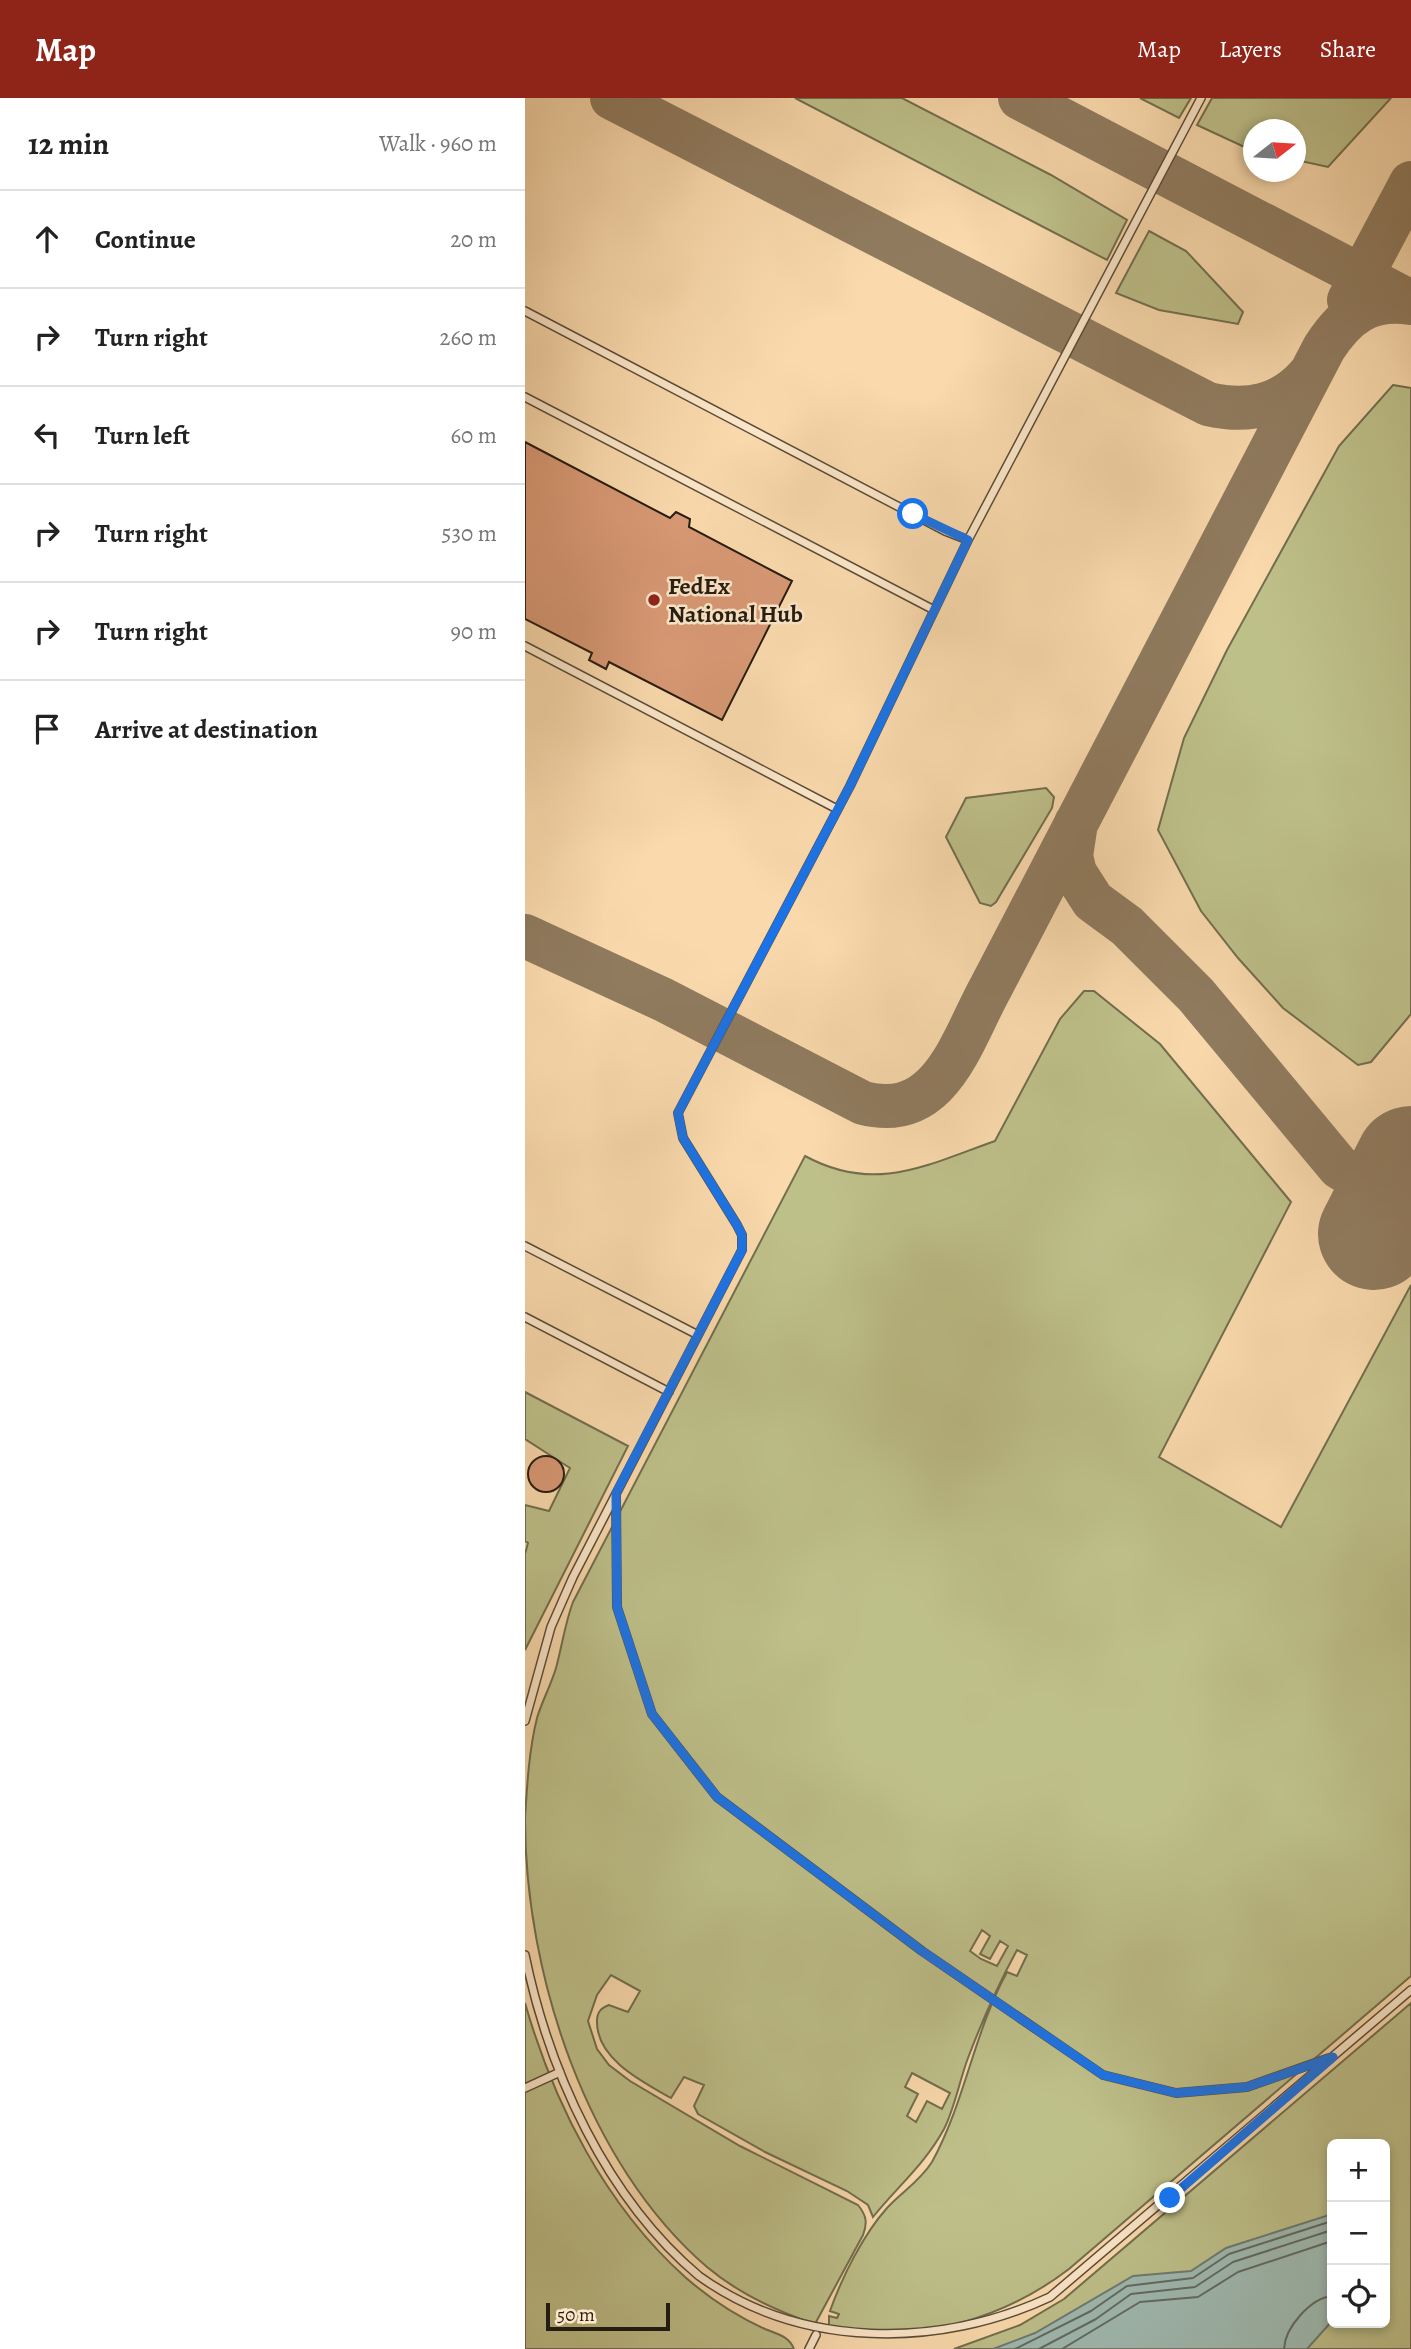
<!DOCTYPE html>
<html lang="en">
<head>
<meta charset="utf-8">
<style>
  body { margin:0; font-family:Alegreya,serif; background:#f6f6f6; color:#222 }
  .controls { position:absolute; right:21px; bottom:21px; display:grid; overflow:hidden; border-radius:10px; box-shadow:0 4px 10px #0003 }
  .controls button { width:63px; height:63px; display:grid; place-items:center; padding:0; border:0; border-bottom:2px solid #e0e0e0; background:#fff; color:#222; font:35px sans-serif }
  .compass { position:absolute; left:718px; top:21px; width:63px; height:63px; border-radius:50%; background:#fff; box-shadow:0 4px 10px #0003; rotate:73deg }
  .scale { position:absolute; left:21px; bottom:18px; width:124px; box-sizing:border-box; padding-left:7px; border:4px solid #261c11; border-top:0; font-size:19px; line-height:24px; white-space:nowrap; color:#261c11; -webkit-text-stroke:5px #fce7ca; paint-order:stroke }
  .stop { position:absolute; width:21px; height:21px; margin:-16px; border:5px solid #1a73e8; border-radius:50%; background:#fff }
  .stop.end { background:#1a73e8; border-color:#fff; box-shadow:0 2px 7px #0008 }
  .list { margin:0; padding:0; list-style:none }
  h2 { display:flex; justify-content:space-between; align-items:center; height:91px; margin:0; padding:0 28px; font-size:30px }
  h2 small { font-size:23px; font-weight:400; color:#767676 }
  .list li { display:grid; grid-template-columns:46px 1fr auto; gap:21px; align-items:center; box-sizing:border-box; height:98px; padding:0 28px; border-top:2px solid #e0e0e0 }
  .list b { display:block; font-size:26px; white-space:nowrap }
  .list em { font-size:23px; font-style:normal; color:#767676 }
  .icon { flex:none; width:38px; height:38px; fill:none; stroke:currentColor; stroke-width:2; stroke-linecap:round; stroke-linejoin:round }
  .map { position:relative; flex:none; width:886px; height:2251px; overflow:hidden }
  header { display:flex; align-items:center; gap:42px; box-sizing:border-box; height:98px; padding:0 35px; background:#8f2418; color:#fff }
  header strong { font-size:33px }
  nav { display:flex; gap:38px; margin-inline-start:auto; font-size:24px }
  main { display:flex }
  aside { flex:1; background:#fff }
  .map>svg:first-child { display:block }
</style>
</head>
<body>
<header>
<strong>Map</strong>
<nav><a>Map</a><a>Layers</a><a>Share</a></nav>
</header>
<main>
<aside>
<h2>12 min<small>Walk · 960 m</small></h2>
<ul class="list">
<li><svg class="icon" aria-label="ahead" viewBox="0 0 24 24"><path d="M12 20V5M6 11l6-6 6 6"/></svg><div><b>Continue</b></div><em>20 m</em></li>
<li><svg class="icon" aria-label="right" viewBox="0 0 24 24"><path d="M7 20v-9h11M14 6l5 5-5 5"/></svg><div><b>Turn right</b></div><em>260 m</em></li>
<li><svg class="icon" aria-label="left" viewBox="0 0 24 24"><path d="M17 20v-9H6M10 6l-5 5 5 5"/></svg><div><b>Turn left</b></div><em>60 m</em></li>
<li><svg class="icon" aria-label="right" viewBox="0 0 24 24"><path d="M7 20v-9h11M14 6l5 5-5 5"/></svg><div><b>Turn right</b></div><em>530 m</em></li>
<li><svg class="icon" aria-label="right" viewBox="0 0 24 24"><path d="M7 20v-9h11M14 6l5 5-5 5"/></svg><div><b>Turn right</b></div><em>90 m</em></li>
<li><svg class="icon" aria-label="arrive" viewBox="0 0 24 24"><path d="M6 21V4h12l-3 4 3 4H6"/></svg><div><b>Arrive at destination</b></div></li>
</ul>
</aside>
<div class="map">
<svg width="886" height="2251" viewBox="0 0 886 2251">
  <rect width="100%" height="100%" fill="#fadaad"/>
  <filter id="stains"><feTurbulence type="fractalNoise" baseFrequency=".00286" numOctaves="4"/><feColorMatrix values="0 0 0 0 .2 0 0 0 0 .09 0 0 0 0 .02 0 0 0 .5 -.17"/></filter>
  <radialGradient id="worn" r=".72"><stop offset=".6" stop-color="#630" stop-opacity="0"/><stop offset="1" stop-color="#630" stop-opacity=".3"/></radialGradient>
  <!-- green -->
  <path fill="#bec08a" stroke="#726e4e" stroke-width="2" fill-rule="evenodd" d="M 270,0 L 377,0 L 526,77 L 602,122 L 582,162 Z
    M 615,0 L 666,0 L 654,20 Z
    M 687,0 L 866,0 L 803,69 L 771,62 L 771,32 L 729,32 L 728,53 L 672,27 Z
    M 624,133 L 661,153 L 718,214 L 713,226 L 634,212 L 591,195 Z
    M 868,287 L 886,290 L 886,916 L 846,964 L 833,967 L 758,910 L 713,860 L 676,813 L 633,732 L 659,640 L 702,552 L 814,348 Z
    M 521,690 L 529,699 L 527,710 L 471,804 L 466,808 L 455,805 L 421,739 L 441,700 Z
    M 559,893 L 569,893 L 635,946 L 766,1104 L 634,1359 L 756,1429 L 886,1187 L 886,1878 L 544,2171 C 493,2210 438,2230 374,2236 C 352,2238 326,2232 304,2229 L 304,2218 L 312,2220 L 314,2216 L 305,2213 C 317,2179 338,2137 362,2110 C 377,2094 395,2083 407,2064 C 440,2004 449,1934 482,1874 L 492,1878 L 502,1857 L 492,1852 C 473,1887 457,1923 443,1960 C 434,1984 430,2009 419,2031 C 400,2066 372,2089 348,2119 L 343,2107 L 322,2093 L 240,2054 L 173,2016 L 169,2008 L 179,1987 L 159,1979 L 146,2000 C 118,1984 71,1961 72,1923 C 72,1914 76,1910 84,1907 L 103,1914 L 115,1893 L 86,1877 L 72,1897 L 63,1923 L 72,1951 L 84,1967 L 105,1983 L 215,2048 L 333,2107 C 341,2117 343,2124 338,2137 L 290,2226 C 251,2213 214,2196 182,2169 C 62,2066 0,1877 0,1720 C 2,1688 4,1652 12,1620 C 17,1603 26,1587 31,1570 C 37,1548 40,1525 48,1504 L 280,1058 C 350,1096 402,1067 470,1043 L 535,921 ZM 457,1832 L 465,1838 L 455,1856 L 465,1861 L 475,1843 L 483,1848 L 472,1868 L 456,1861 L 445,1853 ZM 387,1975 L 425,1995 L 417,2011 L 402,2003 L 391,2024 L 382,2018 L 393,1996 L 380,1989 Z
    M 0,1294 L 103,1348 L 0,1552 L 0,1456 L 3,1445 L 0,1443 L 0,1407 L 24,1413 L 45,1370 L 0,1341 Z
    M 0,1905 C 29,2006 80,2107 160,2179 C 184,2200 211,2218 240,2231 C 252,2236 264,2238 269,2251 L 0,2251 Z
    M 886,1905 L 886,2251 L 619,2251 L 807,2164 L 807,2225 L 860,2225 L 860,2046 L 807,2046 L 807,2153 L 595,2251 L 429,2251 L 495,2227 L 539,2201 Z"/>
  <!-- water -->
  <path fill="#9fbab1" stroke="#6f7b71" stroke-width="2" d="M 807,2116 L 807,2223 L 782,2251 L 468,2251 L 510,2235 L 608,2178 L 666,2173 L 701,2150 Z"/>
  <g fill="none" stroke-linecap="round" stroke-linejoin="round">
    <!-- shore -->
    <path stroke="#626b61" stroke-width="2" d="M 490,2251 L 566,2213 L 602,2188 L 668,2180 L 704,2156 L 807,2123
      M 514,2251 L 571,2221 L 606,2196 L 670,2189 L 708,2164 L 807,2132
      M 537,2251 L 615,2204 L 673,2199 L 713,2174 L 807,2143
      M 759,2251 C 760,2229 786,2200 807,2198"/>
    <!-- taxiway -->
    <path stroke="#907b5f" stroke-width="44" d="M 87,0 L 683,306 C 722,315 757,309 784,277
      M 495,0 L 886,204
      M 824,202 L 886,85
      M 551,725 L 546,758 L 550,775 L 568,803 L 602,828 L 671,897 L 814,1069 L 886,1114
      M 0,838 L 139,902 L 338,1005 C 416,1025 436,943 466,889 L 799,250 C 821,216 844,199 886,205"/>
    <!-- runway -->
    <path stroke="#907b5f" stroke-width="112" d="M 849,1136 L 886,1064"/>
  </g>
  <!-- building -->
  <path fill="#d89975" stroke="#261c11" stroke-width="2" d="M 0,344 L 145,420 L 151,414 L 165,421 L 164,429 L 267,483 L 197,622 L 84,564 L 81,571 L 64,562 L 67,555 L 0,521 Z
    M3 1376a18 18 0 1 1 36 0a18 18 0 1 1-36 0Z"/>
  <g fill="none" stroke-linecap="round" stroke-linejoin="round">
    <defs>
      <path id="service" d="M 0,213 L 420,433 L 443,442
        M 0,299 L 409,512
        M 0,548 L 312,711
        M 0,1148 L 173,1237
        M 0,1219 L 144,1294
        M 91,1397 L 92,1509 L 127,1616 L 192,1699 L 397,1853 L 578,1977 L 651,1995 L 722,1989 L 804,1960
        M 0,1623 L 26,1529 L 48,1479 L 217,1152 L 217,1137 L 212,1127 L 158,1040 L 153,1015 L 325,688 L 443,442 L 676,0
        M 0,1857 C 24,1974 81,2100 174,2178 C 276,2251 414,2251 525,2199 L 886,1892
        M 0,1990 L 35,1974
        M 284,2251 L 291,2237"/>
    </defs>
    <!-- service casing -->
    <use href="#service" stroke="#5b4c38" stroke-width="10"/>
    <!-- service -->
    <use href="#service" stroke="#fce7ca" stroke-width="7"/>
  </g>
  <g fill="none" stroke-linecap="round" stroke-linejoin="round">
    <!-- route -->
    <path stroke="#1a73e8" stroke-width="9" d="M 388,416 L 443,442 L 325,688 L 153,1015 L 158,1040 L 212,1127 L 217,1137 L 217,1152 L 91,1395 L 92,1509 L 127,1616 L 192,1699 L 397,1853 L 578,1977 L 651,1995 L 722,1989 L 808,1959 L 645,2100"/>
  </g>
  <!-- markers -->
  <circle fill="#8f2418" stroke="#fce7ca" stroke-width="2.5" cx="129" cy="502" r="7"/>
  <g text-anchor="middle" stroke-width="5" stroke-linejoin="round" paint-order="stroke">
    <!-- poi labels -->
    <g font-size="24" font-weight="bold" fill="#261c11" stroke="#fce7ca" text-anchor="start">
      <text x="143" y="496">FedEx<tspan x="143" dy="28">National Hub</tspan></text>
    </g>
  </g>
  <rect width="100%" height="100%" filter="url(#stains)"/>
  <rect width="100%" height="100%" fill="url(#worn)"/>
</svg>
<div class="controls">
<button>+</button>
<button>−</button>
<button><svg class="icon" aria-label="locate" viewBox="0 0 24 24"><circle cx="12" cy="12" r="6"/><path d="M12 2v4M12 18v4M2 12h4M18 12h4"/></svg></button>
</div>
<svg class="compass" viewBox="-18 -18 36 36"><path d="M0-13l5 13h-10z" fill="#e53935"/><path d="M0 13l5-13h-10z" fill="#767676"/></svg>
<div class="scale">50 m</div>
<div class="stop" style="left:388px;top:416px"></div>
<div class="stop end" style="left:645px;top:2100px"></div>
</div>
</main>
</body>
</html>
